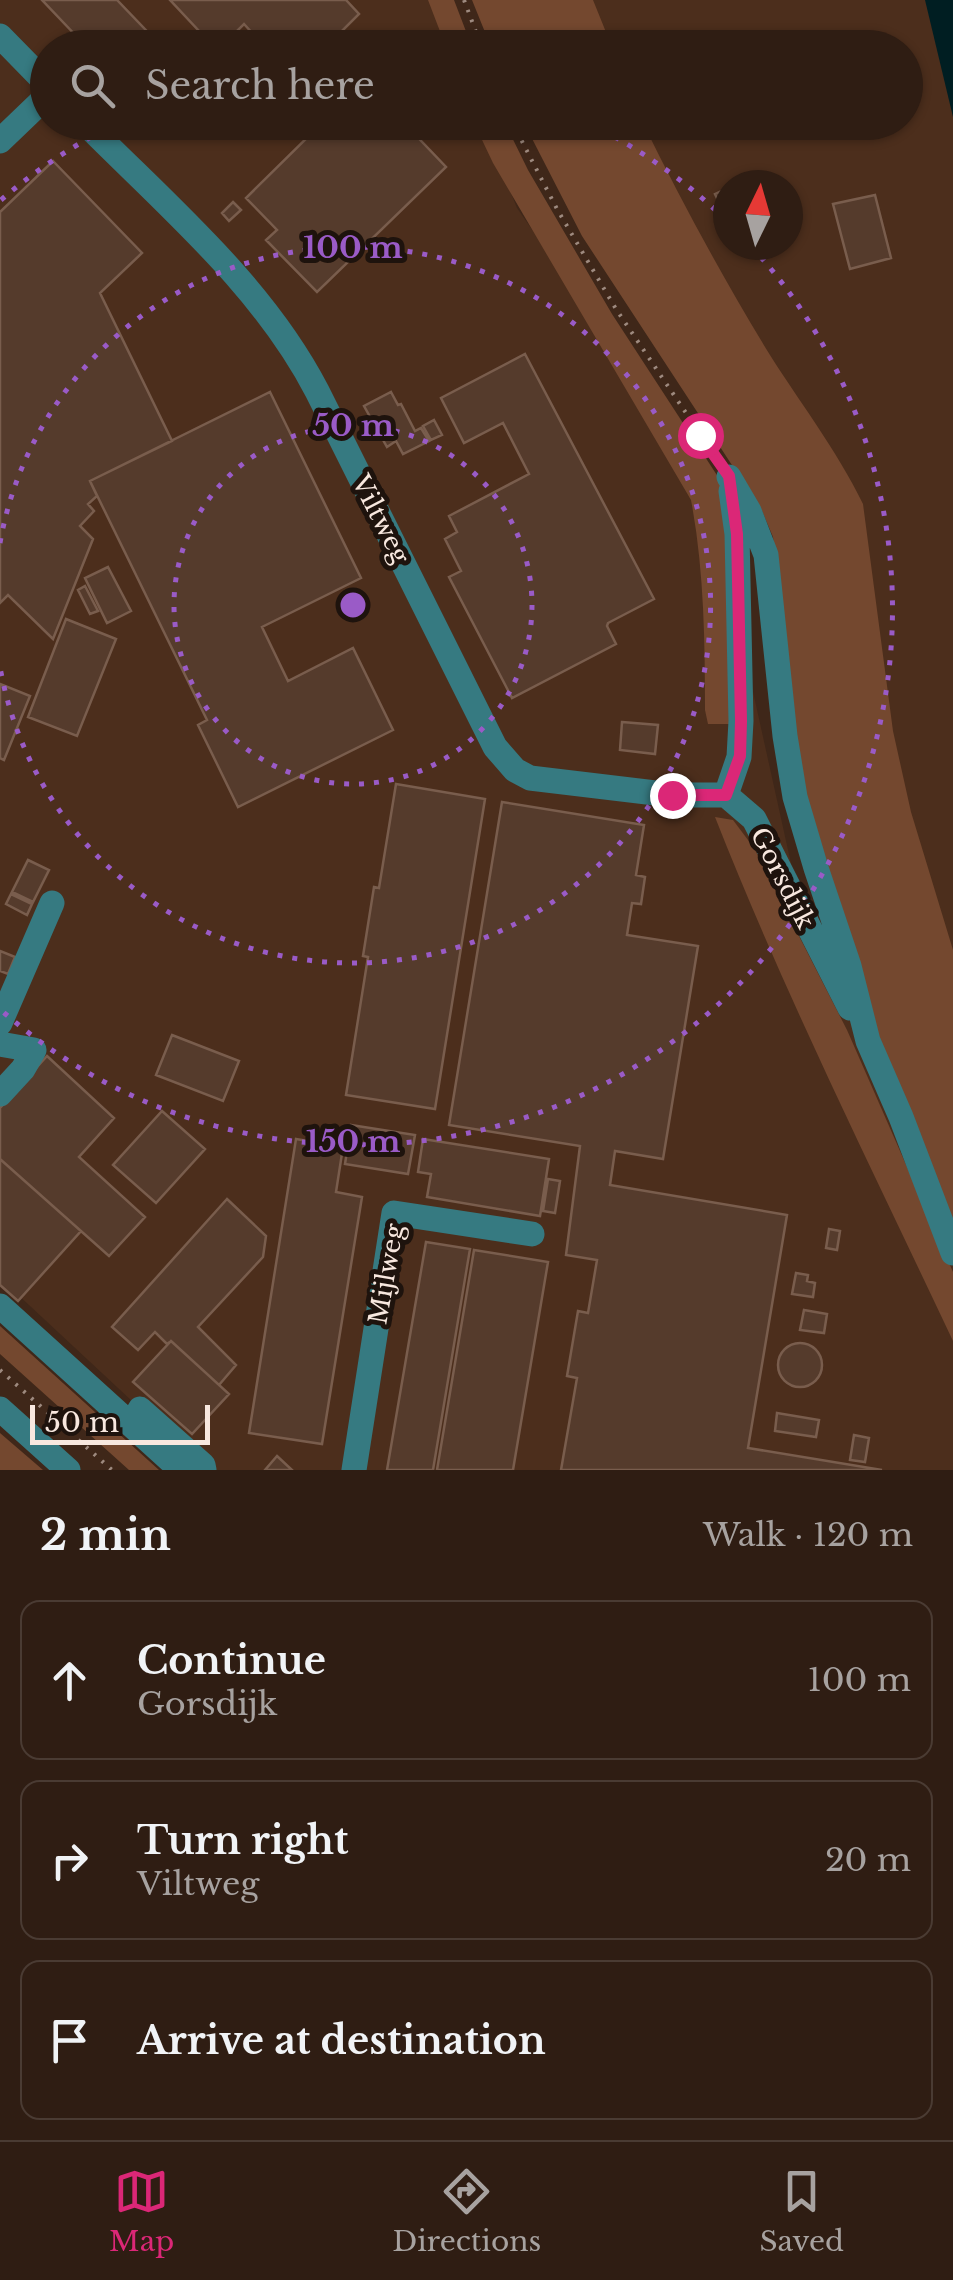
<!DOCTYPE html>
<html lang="en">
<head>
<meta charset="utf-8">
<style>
  body { margin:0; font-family:"Libre Baskerville",serif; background:#3b2a21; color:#f1f3f6 }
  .compass { position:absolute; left:713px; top:170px; width:90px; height:90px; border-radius:50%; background:#2f1d13; box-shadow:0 2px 8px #0004; rotate:5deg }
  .scale { position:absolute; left:30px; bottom:25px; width:180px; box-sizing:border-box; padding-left:10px; border:5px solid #f8e8df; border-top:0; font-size:28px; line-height:35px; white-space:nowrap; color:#f8e8df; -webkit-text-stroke:8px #1e130d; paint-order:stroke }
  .stop { position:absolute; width:30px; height:30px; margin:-22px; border:8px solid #db2777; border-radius:50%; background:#fff }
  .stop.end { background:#db2777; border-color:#fff; box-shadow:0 2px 10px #0008 }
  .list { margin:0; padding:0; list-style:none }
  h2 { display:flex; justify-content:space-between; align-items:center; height:130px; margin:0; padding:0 40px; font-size:42px }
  h2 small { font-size:32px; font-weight:400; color:#a7a2a0 }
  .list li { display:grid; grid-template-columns:65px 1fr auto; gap:30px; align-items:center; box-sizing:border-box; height:160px; margin:0 20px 20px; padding:0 20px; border:2px solid #4a3b33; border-radius:20px }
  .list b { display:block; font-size:38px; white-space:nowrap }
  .list p { margin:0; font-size:32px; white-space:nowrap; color:#a7a2a0 }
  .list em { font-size:32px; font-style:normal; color:#a7a2a0 }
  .icon { flex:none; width:55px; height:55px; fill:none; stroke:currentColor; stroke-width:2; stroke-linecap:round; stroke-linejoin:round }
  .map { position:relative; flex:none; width:953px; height:1470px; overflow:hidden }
  .search { position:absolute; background:#2f1d13; box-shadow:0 2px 8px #0004; left:30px; right:30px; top:30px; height:110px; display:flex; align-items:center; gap:25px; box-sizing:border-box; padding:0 35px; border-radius:55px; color:#a7a2a0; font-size:38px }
  .sheet { height:670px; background:#2f1d13 }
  nav { display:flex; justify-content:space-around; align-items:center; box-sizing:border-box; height:140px; border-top:2px solid #4a3b33; background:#2f1d13; font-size:28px; color:#a7a2a0 }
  nav a { display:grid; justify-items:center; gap:5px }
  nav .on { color:#db2777 }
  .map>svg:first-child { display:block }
</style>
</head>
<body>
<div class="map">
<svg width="953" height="1470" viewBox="0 0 953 1470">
  <rect width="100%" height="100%" fill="#3f2719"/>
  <!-- built -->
  <path fill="#4c2e1c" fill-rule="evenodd" d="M 0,0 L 436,0 L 454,47 L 48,48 L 48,122 L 483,123 L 517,208 L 706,479 L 794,877 L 953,1211 L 953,1470 L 206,1470 L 0,1278 Z
    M 578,0 L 942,0 L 953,51 L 953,953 L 622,123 L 906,122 L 906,48 L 595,47 ZM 728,185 L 788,185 L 788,245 L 728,245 Z"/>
  <!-- green -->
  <path fill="#74482f" d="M 428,0 L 454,0 L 472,47 L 446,47 Z
    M 472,0 L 593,0 L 612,47 L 491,47 Z
    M 474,123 L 505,123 L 528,170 L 612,314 L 724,486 L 733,724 L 708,724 L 705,710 C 705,641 704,568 691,500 L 493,163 Z
    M 524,123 L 643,123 C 680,199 721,274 765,347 C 797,399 836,448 863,504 L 893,731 L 911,812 L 953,950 L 953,1232 L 880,1066 L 802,782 L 773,537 L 762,511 L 582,236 Z
    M 715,817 L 733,820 L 754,848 L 847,1030 L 953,1272 L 953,1341 C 871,1167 785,995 715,817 Z
    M 0,1326 L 159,1470 L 129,1470 L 0,1354 Z
    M 0,1433 L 43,1470 L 0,1470 Z"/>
  <!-- water -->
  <path fill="#001e22" d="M 925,0 L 953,0 L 953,117 Z"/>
  <!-- building -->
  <path fill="#553b2c" stroke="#795d4d" stroke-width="2.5" d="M 42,0 L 117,0 L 163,48 L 77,48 L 75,46 L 80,40 Z
    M 170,0 L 346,0 L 359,14 L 325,48 L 266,48 L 244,24 L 220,48 L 215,48 Z
    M 414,36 L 419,48 L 401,48 L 406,43 Z
    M 323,122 L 409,122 L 406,125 L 446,167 L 317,292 L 266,240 L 277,230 L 246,198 Z
    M 53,161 L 142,253 L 100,293 L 172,441 L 90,481 L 97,496 L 88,504 L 94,511 L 80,526 L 93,539 L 53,639 L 8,595 L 0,603 L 0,212 Z
    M 728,188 L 728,221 L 715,194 Z
    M 875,195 L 891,258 L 850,269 L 833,204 Z
    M 233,202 L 241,210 L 229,221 L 222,213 Z
    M 525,354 L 654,599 L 608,623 L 607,626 L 616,644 L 512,698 L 449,577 L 461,571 L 445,539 L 457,532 L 449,516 L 529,474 L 503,423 L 464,443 L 441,398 Z
    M 270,392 L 361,578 L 262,627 L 288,681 L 353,648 L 393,730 L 238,807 L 198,725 L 207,720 L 90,481 Z
    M 391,392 L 398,405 L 401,404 L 415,431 L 421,428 L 429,441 L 403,454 L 396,441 L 387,447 L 364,406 Z
    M 434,420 L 442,435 L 431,440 L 423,426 Z
    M 108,567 L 131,611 L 107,623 L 85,578 Z
    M 85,586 L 98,611 L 90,614 L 78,590 Z
    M 66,619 L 116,639 L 77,736 L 28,717 Z
    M 0,684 L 30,696 L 4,760 L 0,758 Z
    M 622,722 L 658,725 L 655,754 L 620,750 Z
    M 396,784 L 485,799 L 435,1109 L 346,1095 L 368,957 L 363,956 L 374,887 L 379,888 Z
    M 502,802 L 644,825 L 636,875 L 645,877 L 641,904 L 632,903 L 627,935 L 698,946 L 663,1159 L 615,1151 L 610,1185 L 787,1215 L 748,1448 L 882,1470 L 561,1470 L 577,1378 L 567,1376 L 578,1311 L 588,1313 L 597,1260 L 566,1255 L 580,1146 L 449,1125 Z
    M 28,860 L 49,870 L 33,902 L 12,892 Z
    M 11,894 L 32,904 L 27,915 L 6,904 Z
    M 0,951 L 15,957 L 8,974 L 0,971 Z
    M 172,1035 L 239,1061 L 223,1101 L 156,1075 Z
    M 47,1056 L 114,1118 L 79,1157 L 145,1217 L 109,1256 L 0,1159 L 0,1108 Z
    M 162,1111 L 205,1149 L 156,1203 L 113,1165 Z
    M 351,1125 L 415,1135 L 408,1174 L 345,1164 Z
    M 296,1139 L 343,1147 L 336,1192 L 362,1197 L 322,1444 L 249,1433 Z
    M 423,1139 L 549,1159 L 540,1216 L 427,1197 L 431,1174 L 418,1172 Z
    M 0,1159 L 81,1231 L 18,1301 L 0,1285 Z
    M 548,1179 L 560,1181 L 555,1213 L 543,1211 Z
    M 227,1199 L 266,1236 L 263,1257 L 198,1327 L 236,1365 L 219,1385 L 171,1341 L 167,1344 L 155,1332 L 138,1350 L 112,1327 Z
    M 829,1229 L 840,1231 L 837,1250 L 826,1248 Z
    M 426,1242 L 470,1249 L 433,1470 L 387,1470 Z
    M 474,1250 L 548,1262 L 513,1470 L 437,1470 Z
    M 796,1273 L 808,1275 L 807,1281 L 815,1283 L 813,1297 L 792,1294 Z
    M 804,1310 L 827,1314 L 824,1333 L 800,1330 Z
    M 171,1341 L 229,1394 L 192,1434 L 133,1382 Z
    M778 1365a22 22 0 1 1 44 0a22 22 0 1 1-44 0Z
    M 777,1413 L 819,1420 L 816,1437 L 775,1431 Z
    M 854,1435 L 869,1438 L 865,1462 L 850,1460 Z
    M 277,1456 L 292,1470 L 265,1470 Z"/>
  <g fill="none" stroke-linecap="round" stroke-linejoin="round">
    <!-- path -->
    <path stroke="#9e8a7f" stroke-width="4" stroke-dasharray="2.5 8" stroke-linecap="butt" d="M 464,0 L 482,48
      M 512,122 L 557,209 L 616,309 L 715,456
      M 0,1370 L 112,1470"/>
    <!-- minor -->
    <path stroke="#367a81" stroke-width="25" d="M 0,36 L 48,85
      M 84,122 C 167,206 262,285 317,391 L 495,747 L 515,770 L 530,778 L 672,795 L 726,795
      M 0,141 L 48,95
      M 729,477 L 749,511 L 766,555 L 785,736 L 795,797 L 816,868 L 849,966 L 868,1041 L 901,1117 L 953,1253
      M 731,491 L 737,534 L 741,721 L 739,757 L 726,795 L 754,819 L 850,1008
      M 0,1023 L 52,903
      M 0,1044 L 34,1050 L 23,1069 L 0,1094
      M 0,1306 L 181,1470
      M 0,1409 L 68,1470
      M 140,1409 L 203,1465 L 204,1470
      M 354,1470 L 394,1213 L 532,1234"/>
  </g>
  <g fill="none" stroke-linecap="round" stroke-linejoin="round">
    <!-- route -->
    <path stroke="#db2777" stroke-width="12" d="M 672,795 L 726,795 L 740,756 L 741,721 L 737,534 L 729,476 L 700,435"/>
  </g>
  <!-- distance rings -->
  <g fill="none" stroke="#9a5bc7" stroke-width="5" stroke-dasharray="5 10">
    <circle cx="353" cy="605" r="179"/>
    <path d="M0 543A358 358 0 1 1 0 667"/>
    <path d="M1 200A536 536 0 0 1 118 123M588 123A536 536 0 0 1 725 219M751 246A536 536 0 0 1 1 1010"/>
  </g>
  <g text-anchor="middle" stroke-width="10" stroke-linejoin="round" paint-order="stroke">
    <!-- street labels -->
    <g font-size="25" fill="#f8e8df" stroke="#1e130d">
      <text transform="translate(381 519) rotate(63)" y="9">Viltweg</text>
      <text transform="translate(783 878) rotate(63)" y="9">Gorsdijk</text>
      <text transform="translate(386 1274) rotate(-80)" y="9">Mijlweg</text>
    </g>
  </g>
  <circle cx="353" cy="605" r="15" fill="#9a5bc7" stroke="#1e130d" stroke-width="5"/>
  <g font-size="30" text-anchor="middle" font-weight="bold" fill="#9a5bc7" stroke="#1e130d" stroke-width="10" stroke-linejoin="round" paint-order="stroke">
    <text x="353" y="258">100 m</text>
    <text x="353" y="436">50 m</text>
    <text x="353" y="1152">150 m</text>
  </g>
</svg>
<svg class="compass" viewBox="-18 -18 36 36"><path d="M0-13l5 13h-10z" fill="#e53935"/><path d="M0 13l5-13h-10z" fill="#a7a2a0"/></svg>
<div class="scale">50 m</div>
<div class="stop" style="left:700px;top:435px"></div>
<div class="stop end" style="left:672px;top:795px"></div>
<div class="search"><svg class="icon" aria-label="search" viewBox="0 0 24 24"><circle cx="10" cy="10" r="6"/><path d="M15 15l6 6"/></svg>Search here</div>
</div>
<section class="sheet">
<h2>2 min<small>Walk · 120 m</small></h2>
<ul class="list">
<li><svg class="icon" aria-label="ahead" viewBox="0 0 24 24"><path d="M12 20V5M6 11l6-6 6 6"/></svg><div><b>Continue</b><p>Gorsdijk</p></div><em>100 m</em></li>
<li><svg class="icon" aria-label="right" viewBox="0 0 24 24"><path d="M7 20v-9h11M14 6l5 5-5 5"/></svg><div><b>Turn right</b><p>Viltweg</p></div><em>20 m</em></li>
<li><svg class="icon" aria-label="arrive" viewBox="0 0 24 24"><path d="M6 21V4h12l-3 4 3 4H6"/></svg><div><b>Arrive at destination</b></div></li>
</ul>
</section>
<nav>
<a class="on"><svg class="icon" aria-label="map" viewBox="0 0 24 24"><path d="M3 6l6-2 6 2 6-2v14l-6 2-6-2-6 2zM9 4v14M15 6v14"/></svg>Map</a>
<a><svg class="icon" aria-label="directions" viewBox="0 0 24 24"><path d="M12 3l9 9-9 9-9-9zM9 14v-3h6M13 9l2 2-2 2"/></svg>Directions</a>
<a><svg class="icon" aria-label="saved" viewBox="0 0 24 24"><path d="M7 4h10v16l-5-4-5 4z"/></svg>Saved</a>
</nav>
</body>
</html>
